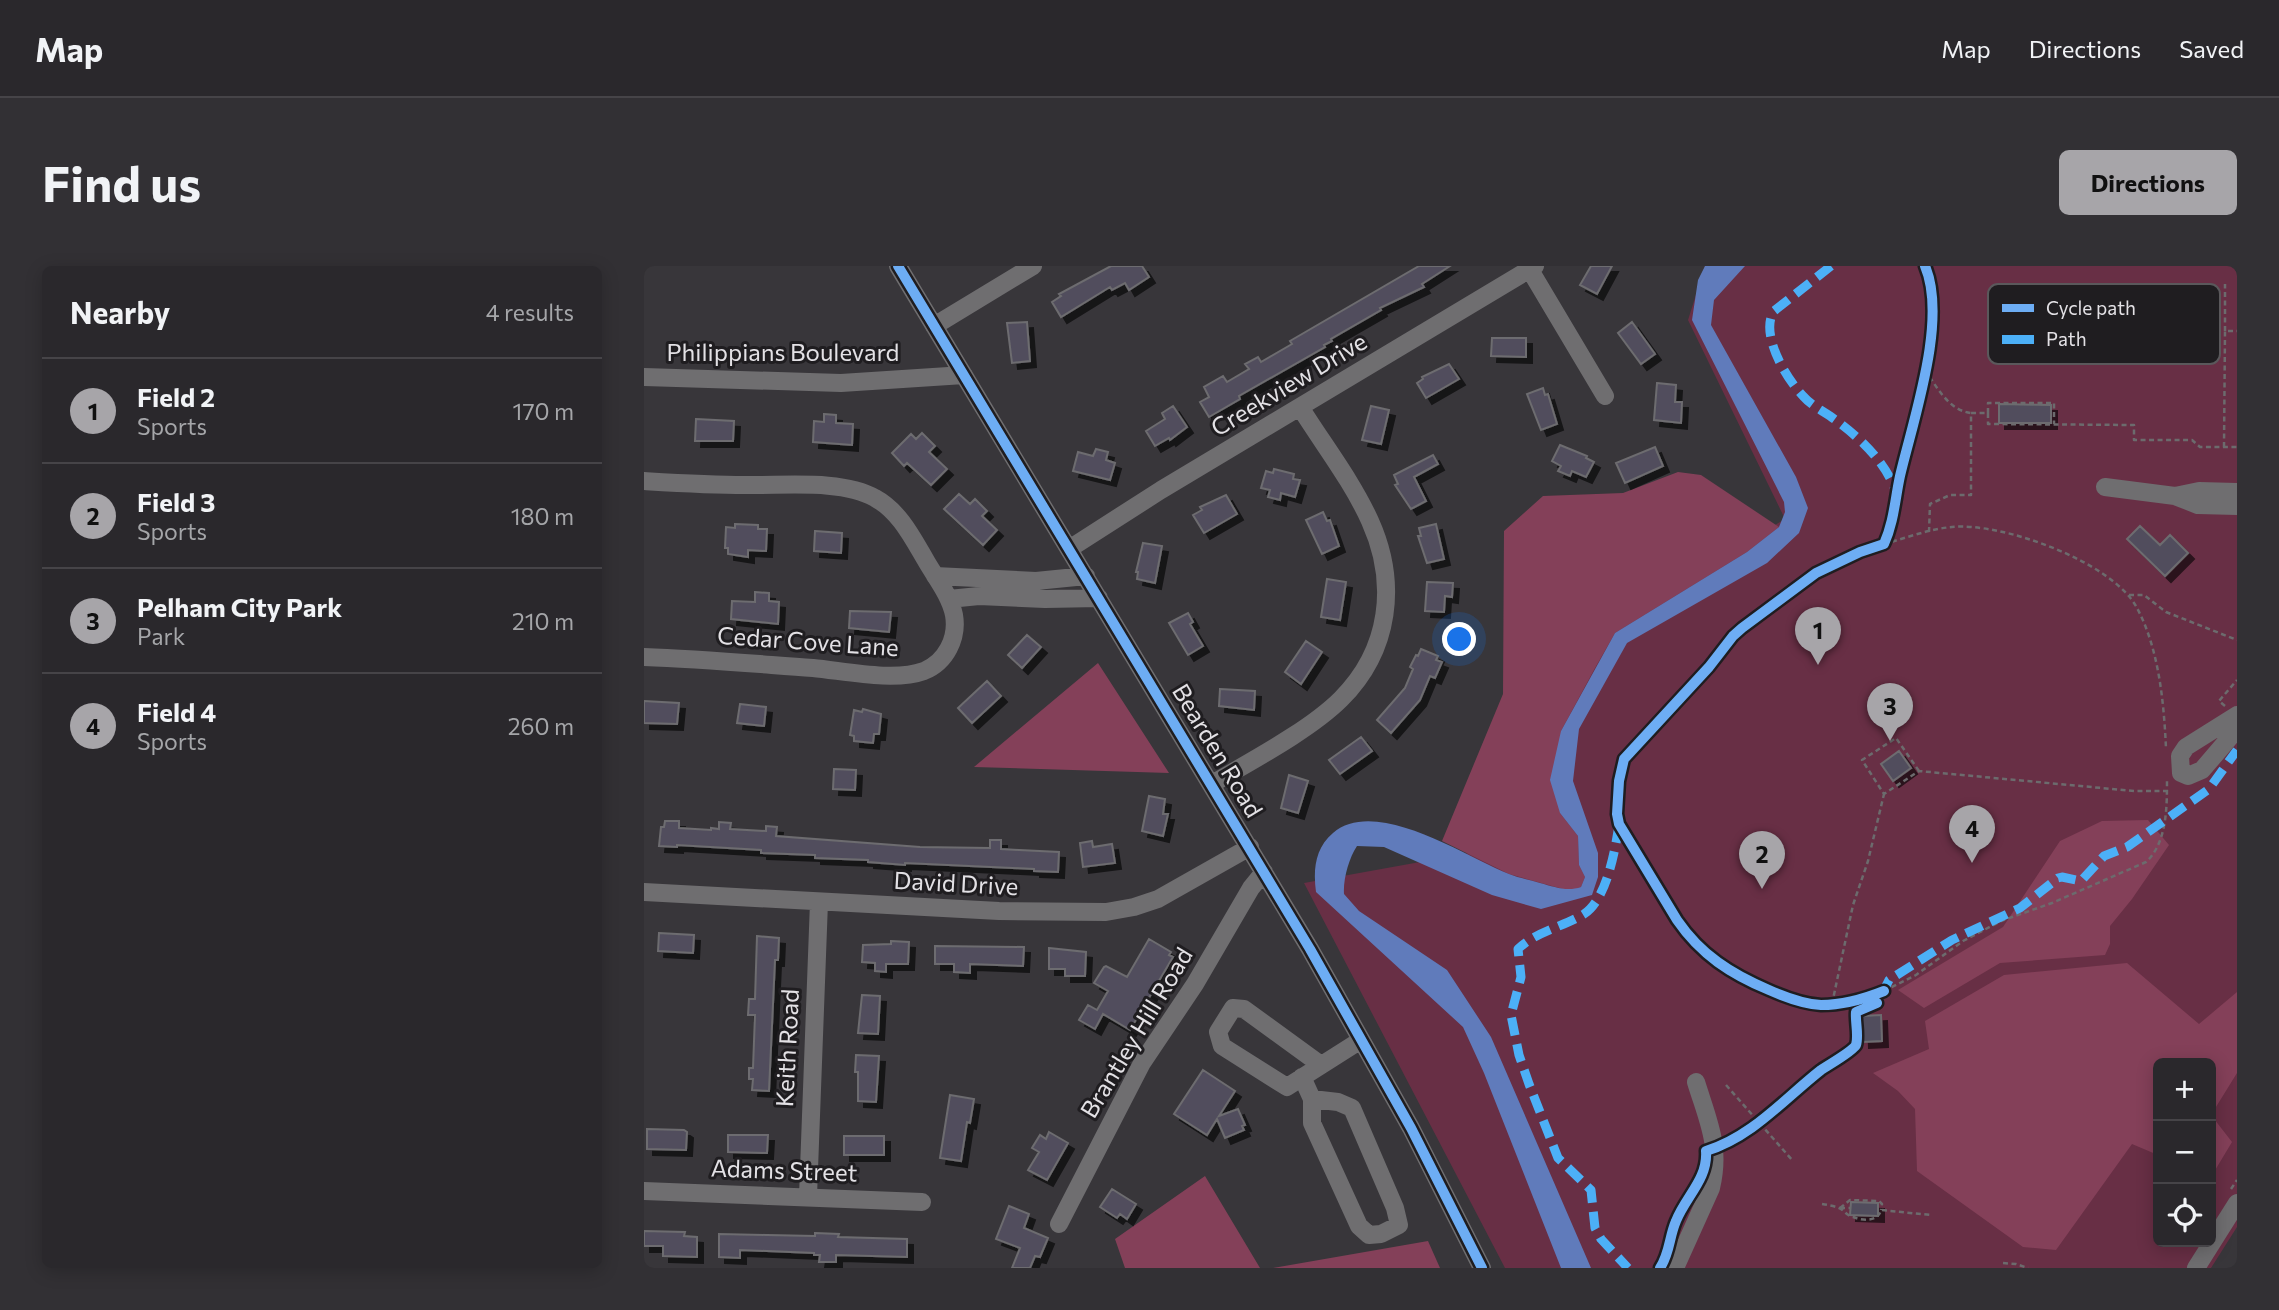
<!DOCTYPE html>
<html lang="en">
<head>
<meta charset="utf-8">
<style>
  body { margin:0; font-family:Commissioner,sans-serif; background:#323034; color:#f1f3f6 }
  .controls { position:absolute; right:21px; bottom:21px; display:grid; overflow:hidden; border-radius:10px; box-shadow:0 4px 18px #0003 }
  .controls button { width:63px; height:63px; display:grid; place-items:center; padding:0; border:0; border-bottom:2px solid #464448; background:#2a282c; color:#f1f3f6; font:35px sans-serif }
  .you { position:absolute; left:816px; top:374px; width:24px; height:24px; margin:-18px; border:5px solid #fff; border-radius:50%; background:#1a73e8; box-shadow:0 0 0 10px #1a73e833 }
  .badge { display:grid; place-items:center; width:46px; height:46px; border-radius:50%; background:#a7a5a9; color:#111; font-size:23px; font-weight:700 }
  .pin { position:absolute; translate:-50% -58px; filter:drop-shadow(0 2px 4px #0008) }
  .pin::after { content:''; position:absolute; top:37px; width:24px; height:21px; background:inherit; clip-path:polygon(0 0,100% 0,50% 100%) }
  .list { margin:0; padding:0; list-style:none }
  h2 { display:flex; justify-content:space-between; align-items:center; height:91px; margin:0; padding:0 28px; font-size:30px }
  h2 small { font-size:23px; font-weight:400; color:#a5a6a9 }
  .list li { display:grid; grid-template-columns:46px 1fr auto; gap:21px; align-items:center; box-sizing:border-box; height:105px; padding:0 28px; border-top:2px solid #464448 }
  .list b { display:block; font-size:26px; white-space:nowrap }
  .list p { margin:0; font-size:23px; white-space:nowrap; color:#a5a6a9 }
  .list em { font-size:23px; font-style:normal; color:#a5a6a9 }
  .icon { flex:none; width:38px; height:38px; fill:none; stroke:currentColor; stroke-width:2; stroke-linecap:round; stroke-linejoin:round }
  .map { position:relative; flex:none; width:1593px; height:1002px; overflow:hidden; border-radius:10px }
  header { display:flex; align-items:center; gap:42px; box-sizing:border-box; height:98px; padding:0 35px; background:#2a282c; border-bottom:2px solid #464448 }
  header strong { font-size:33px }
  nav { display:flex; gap:38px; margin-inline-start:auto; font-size:24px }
  .intro { display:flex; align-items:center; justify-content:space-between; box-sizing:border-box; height:168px; padding:0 42px }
  h1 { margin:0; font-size:49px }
  .button { padding:18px 32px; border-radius:10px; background:#a7a5a9; color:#111; font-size:24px; font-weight:700 }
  main { display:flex; gap:42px; padding:0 42px }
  aside { flex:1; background:#2a282c; border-radius:10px; box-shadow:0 4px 18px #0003 }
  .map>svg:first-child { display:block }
</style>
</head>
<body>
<header>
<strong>Map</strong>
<nav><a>Map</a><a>Directions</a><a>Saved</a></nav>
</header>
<div class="intro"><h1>Find us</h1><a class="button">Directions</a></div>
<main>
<aside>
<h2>Nearby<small>4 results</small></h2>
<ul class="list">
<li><span class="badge">1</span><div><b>Field 2</b><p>Sports</p></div><em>170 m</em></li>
<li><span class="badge">2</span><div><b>Field 3</b><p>Sports</p></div><em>180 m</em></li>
<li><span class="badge">3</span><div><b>Pelham City Park</b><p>Park</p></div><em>210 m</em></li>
<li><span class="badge">4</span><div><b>Field 4</b><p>Sports</p></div><em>260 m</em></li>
</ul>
</aside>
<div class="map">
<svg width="1593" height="1002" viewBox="0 0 1593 1002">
  <defs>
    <filter id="shadow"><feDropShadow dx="6" dy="6" stdDeviation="0" flood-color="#0009"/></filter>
  </defs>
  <rect width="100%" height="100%" fill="#38363a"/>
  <!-- green -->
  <path fill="#682f45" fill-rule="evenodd" d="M 1061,0 L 1593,0 L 1593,961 L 1567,1002 L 861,1002 L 660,617 L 848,583 L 951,366 L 1141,253 L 1044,54 ZM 1514,797 L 1567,797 L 1567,976 L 1514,976 Z"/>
  <!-- forest -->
  <path fill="#844059" d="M 1034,206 L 1057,209 L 1135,261 L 1103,286 L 971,367 L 951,402 L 917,465 L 916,547 L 934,570 L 935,599 L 941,611 L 937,621 L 926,625 L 865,608 L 798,575 L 859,428 L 860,265 L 899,230 L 979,227 Z
    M 454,397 L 525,507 L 330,501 Z
    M 1504,554 L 1525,579 L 1488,633 L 1466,660 L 1466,678 L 1461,689 L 1356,697 L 1280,742 L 1254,724 L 1359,661 L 1416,575 L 1458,555 Z
    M 1483,697 L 1555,758 L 1593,726 L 1593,807 L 1567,849 L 1588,876 L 1567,911 L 1567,797 L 1514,797 L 1514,889 L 1488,878 L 1412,984 L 1379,981 L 1273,905 L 1271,843 L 1254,825 L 1229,807 L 1285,783 L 1281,755 L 1360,709 Z
    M 561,910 L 616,1002 L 481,1002 L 471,973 Z
    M 784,975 L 796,1002 L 629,1002 Z"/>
  <!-- water -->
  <path fill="#607bbb" d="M 1061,0 L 1101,0 L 1070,34 L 1067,59 L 1152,211 L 1164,242 L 1155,267 L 1123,297 L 983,377 L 935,463 L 929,515 L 954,587 L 954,611 L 948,629 L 897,643 L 848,629 L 740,581 L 713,580 C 705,592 699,613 700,628 L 715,645 L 803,704 L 847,771 L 947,1002 L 917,1002 L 840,807 L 819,761 L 672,626 C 669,604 671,582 689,567 C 732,530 822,591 865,608 C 875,612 886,614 896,617 C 911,621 923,626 937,621 L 941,611 L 935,599 L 934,570 L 916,547 L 906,514 L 917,465 L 971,367 L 1103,286 L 1135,261 L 1141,246 L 1140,236 L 1048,54 L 1054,14 Z"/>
  <!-- building -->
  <path fill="#514e5d" stroke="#6d6c6f" stroke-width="2" filter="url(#shadow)" d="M 467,0 L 498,0 L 505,11 L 485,24 L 481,17 L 468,24 L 466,21 L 417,51 L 408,36 L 417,30 L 415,28 Z
    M 775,0 L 806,0 L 778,18 L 780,21 L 736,42 L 737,44 L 687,73 L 688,75 L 680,79 L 681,81 L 595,130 L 596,133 L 565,151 L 556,136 L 565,131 L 560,121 L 579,110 L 583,116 L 605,103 L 601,98 L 614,91 L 617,96 L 648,78 L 646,75 Z
    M 947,0 L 968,0 L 953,28 L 936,19 Z
    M 383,56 L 386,95 L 368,97 L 363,57 Z
    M 988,56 L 1011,88 L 997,98 L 974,67 Z
    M 848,72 L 882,72 L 882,91 L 847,90 Z
    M 805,98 L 815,113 L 782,132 L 773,117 L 779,113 L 778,111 Z
    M 1013,117 L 1032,119 L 1031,136 L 1038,136 L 1037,157 L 1010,154 Z
    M 899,122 L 901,129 L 904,128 L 913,158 L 897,164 L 883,128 Z
    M 1355,138 L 1407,139 L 1407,157 L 1355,157 Z
    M 529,140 L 543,161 L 526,174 L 525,172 L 511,180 L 502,165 L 521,153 L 518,147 Z
    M 727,140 L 745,144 L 737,178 L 718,174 Z
    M 180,148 L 192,149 L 192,157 L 209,158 L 208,179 L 169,176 L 170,155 L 180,156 Z
    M 52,153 L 90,155 L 89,175 L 51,175 Z
    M 278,167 L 291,180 L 285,186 L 303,203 L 287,219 L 263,197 L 260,200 L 248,187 L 267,168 L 272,173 Z
    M 916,179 L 943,190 L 942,192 L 950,196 L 942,211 L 928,205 L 926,210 L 914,205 L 917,200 L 908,195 Z
    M 1011,181 L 1019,200 L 981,217 L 972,197 Z
    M 452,183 L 464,186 L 462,194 L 471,197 L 466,214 L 429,205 L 434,186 L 449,190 Z
    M 789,189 L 794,198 L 770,211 L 782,235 L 767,243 L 751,219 L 754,218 L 750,209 Z
    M 630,203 L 650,208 L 649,213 L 656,214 L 651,231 L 637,227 L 636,234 L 624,231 L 626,224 L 617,222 L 622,205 L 629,207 Z
    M 315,228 L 326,238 L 331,233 L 343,245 L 338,250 L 353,264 L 339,279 L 300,243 Z
    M 582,229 L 593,248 L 560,267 L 549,249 L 558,244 L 556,241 Z
    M 679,246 L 683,255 L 686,254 L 695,280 L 678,288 L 662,254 Z
    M 91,258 L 114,259 L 114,263 L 123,263 L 122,285 L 104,284 L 104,291 L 84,288 L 84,282 L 81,282 L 82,261 L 91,262 Z
    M 792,258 L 800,293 L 783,297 L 774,270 L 777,270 L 775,262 Z
    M 1496,260 L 1516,279 L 1526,269 L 1544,287 L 1521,310 L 1483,273 Z
    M 171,265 L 198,267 L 197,287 L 170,285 Z
    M 499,277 L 518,280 L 511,317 L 493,313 L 494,306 L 492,306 Z
    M 683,313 L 702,316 L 696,354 L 677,351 Z
    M 783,316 L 809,317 L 808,331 L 801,330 L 800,346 L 781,345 Z
    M 111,326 L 125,327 L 125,335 L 135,336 L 134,358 L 87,353 L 88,335 L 111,336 Z
    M 206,345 L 247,346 L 245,366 L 205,362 Z
    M 544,347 L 549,356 L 546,358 L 559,380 L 544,389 L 525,357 Z
    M 383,369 L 397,381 L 378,402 L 364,389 Z
    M 662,375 L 678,386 L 657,418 L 641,406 Z
    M 777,383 L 794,390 L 792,394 L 798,396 L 791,412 L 786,410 L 776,434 L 747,467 L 733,454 L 761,422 L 769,403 L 766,401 L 772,389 L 774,390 Z
    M 343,415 L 357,430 L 328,457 L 314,442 Z
    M 576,423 L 611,425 L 610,444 L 575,440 Z
    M 0,435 L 35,437 L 33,458 L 0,457 Z
    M 96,438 L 122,441 L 120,460 L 93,457 Z
    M 219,443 L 237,448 L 235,468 L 230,468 L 229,477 L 210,475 L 210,470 L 206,469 L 210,444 L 218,446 Z
    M 717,471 L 728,485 L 696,508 L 685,494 Z
    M 1255,485 L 1267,502 L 1249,515 L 1237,498 Z
    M 190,503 L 212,504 L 211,524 L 189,523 Z
    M 645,509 L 664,515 L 654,547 L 637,542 Z
    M 505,530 L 521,533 L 519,548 L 524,548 L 519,570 L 498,565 Z
    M 21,555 L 35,555 L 35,562 L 67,564 L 67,562 L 75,563 L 75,556 L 87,557 L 86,563 L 122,565 L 122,560 L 133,561 L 132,570 L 276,581 L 346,582 L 346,574 L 357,574 L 357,583 L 415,586 L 414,606 L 390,605 L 390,603 L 261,597 L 261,599 L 224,596 L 224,594 L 171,592 L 171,589 L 117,587 L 117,584 L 33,579 L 33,581 L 15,580 L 17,561 L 20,561 Z
    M 448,575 L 449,581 L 468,578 L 471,597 L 439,601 L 436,577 Z
    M 15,667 L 50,669 L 49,687 L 14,685 Z
    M 113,670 L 135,672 L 134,694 L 131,694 L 125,825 L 108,824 L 109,813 L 105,813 L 105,802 L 109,802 L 111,749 L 104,749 L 105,733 L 111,733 Z
    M 505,673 L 527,686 L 525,689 L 529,691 L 486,764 L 459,748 L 451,763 L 435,754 L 444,739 L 453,744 L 464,725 L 450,717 L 460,701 L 462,700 L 483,711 Z
    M 247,675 L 265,676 L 264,698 L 242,698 L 242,706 L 231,705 L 231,697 L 218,696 L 219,679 L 247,678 Z
    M 291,680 L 380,681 L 379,700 L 326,698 L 326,707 L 310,706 L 310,698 L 291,698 Z
    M 405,682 L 442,686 L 441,710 L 421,710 L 421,703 L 405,703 Z
    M 218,729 L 236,730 L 234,768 L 214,767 Z
    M 1237,749 L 1238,775 L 1219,776 L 1218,750 Z
    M 212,789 L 235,790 L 232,836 L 214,835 L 214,806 L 211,806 Z
    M 559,804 L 591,825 L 575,850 L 594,843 L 601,859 L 598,860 L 600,864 L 581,872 L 573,853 L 563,869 L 530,848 Z
    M 306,829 L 330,833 L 326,857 L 323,856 L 317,895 L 296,892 Z
    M 3,863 L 40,864 L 43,866 L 42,884 L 3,883 Z
    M 405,866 L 424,877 L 403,914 L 384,904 L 395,886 L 388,882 L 396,869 L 402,873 Z
    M 84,869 L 124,869 L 123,887 L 84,886 Z
    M 200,870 L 240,870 L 240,889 L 200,889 Z
    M 468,923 L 492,938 L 483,953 L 476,948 L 473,952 L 456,941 Z
    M 1207,936 L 1234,937 L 1234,950 L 1206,949 Z
    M 365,940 L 385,948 L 380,962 L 404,972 L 396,991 L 391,990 L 386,1002 L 368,1002 L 376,982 L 352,973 Z
    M 0,965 L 41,966 L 40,970 L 53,971 L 53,991 L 19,990 L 19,980 L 0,980 Z
    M 171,967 L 195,968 L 194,971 L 263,973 L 263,991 L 192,989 L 192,996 L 175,996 L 176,989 L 170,989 L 170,987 L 96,984 L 96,992 L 75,991 L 75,968 L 171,970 Z"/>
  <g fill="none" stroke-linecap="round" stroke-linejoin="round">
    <!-- path -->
    <path stroke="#6c6b6d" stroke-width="2.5" stroke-dasharray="5 3.5" stroke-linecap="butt" d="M 1581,65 L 1581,18
      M 1281,104 C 1293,121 1304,144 1327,147
      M 1344,147 L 1344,137 L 1410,137 L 1410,158
      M 1580,181 L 1581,65 L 1593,65
      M 1252,226 C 1266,169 1304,54 1281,0
      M 1285,266 L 1286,238 L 1306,229 L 1327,229 L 1327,147 L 1344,147 L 1344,158 L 1490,159 L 1490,174 L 1548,174 L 1556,181 L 1593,181
      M 1240,278 C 1262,272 1285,263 1308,261 C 1358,256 1469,296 1493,342 C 1515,383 1520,437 1522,483
      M 1485,329 L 1500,329 L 1522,346 L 1593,374
      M 1581,440 L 1575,435 L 1593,414
      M 1275,505 L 1252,472 L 1218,494 L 1240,528 L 1275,505 L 1490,525 L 1523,525
      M 1240,725 L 1272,709 L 1319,675 L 1357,655 L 1408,637 L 1502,596 C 1523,577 1523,541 1523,514
      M 1188,738 L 1209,639 L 1224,595 L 1240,528
      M 1082,819 L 1149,895
      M 1587,923 L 1593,914
      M 1178,938 C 1184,939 1190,940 1195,942 C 1200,944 1203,950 1209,951 C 1219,955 1234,956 1237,944 L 1287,949
      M 1196,942 L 1206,934 L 1235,935 L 1238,938 L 1237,944
      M 1196,942 L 1207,942
      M 1359,997 L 1372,998 L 1384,1002"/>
    <!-- minor -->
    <path stroke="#6f6e70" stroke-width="18" d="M 254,0 L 666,683 L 767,862 L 838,1002
      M 886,4 L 961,130
      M 290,60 L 389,0
      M 0,111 L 197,117 L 320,109
      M 0,215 C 34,217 67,219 101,219 C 139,220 198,213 231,232 C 255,245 268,271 281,293 C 291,311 306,329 310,349 C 314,372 302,396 280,405 C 250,416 201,405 169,402 C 113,398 57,393 0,391
      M 1461,221 L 1531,230
      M 1593,226 L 1555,225 L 1531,230 L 1554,239 L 1593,240
      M 425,283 L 517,224 L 891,0
      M 291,310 L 392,315 L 442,310
      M 305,333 L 335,330 L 401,333 L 455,332
      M 1593,449 L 1542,481 L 1536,490 L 1537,507 L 1544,510 L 1558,504 L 1593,463
      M 568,518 C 607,495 666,464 697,433 C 746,384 754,317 726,255 C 708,215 679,178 656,141
      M 0,626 L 355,645 L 462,646 L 490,641 L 514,633 L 606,581
      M 677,799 L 600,743 L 589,742 L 574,766 L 578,780 L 643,821 L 717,774
      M 658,811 L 668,833 L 668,857 L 715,960 L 725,969 L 737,968 L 755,959 L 751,942 L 708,842 L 694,836 L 668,833
      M 0,925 L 278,936
      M 164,930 L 175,636
      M 415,958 L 498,797 L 551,718 L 607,622 L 620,606
      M 1031,1002 L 1067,922 C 1077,880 1064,855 1052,816
      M 1552,1002 L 1593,937"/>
    <!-- quiet -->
    <path stroke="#4cb0f7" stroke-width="9" stroke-dasharray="18 9" stroke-linecap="butt" d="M 1187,0 L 1130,45 C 1115,68 1143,114 1160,131 C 1167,139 1177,144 1186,150 C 1213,169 1241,194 1252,226
      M 975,559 C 971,584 963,633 940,648 C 919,661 893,665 874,683 L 877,711 L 867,749 L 875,789 L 885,818 L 914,892 L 947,924 L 951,962 L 957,973 L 984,1002
      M 1237,730 L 1245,714 L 1308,674 L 1376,642 L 1414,612 L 1418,611 L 1437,615 L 1460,590 L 1483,581 L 1565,523 L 1593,484"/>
    <defs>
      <path id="cycleway" d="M 254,0 L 666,683 L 767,862 L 838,1002
        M 1240,725 C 1220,733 1198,739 1177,739 C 1159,738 1141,731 1125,724 C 1087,708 1057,689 1033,654 L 975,558 L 973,548 L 975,515 L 980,493 L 1065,401 L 1089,370 L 1098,362 L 1172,307 L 1216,286 L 1240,278 C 1250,256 1251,233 1256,210 C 1269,154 1304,54 1281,0
        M 1016,1002 C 1026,987 1025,971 1032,955 C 1042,930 1064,913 1062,885 C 1108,871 1140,833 1177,804 C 1184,799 1208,786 1212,779 C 1215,770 1211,755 1212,746 L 1233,737"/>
    </defs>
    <!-- cycleway casing -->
    <use href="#cycleway" stroke="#1f1d20" stroke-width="15"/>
    <!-- cycleway -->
    <use href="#cycleway" stroke="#6dadf4" stroke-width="10"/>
  </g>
  <g text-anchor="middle" stroke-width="6" stroke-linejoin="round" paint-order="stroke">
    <!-- street labels -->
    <g font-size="24" fill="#e3e1e5" stroke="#1f1d20">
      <text x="139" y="95">Philippians Boulevard</text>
      <text transform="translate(645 119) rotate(-31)" y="8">Creekview Drive</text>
      <text transform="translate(164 376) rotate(4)" y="8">Cedar Cove Lane</text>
      <text transform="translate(573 485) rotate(59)" y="8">Bearden Road</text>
      <text transform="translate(312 618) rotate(3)" y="8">David Drive</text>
      <text transform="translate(493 767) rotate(-59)" y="8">Brantley Hill Road</text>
      <text transform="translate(144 782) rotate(-87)" y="8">Keith Road</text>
      <text transform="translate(140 905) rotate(2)" y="8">Adams Street</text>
    </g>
  </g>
  <!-- legend -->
  <rect x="1344" y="18" width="232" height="80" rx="10" fill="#1f1d20" stroke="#5a585b" stroke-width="2"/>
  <rect x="1358" y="38" width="32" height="8" fill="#6dadf4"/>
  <rect x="1358" y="69" width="32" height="9" fill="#4cb0f7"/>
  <g font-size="19" fill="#e3e1e5">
    <text x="1402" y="49">Cycle path</text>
    <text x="1402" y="80">Path</text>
  </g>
</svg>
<div class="controls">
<button>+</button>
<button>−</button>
<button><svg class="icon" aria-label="locate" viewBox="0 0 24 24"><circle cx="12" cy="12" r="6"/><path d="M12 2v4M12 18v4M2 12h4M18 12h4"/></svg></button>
</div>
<div class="you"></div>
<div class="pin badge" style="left:1174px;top:399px">1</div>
<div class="pin badge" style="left:1118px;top:623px">2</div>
<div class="pin badge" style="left:1246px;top:475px">3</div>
<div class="pin badge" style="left:1328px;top:597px">4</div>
</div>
</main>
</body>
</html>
